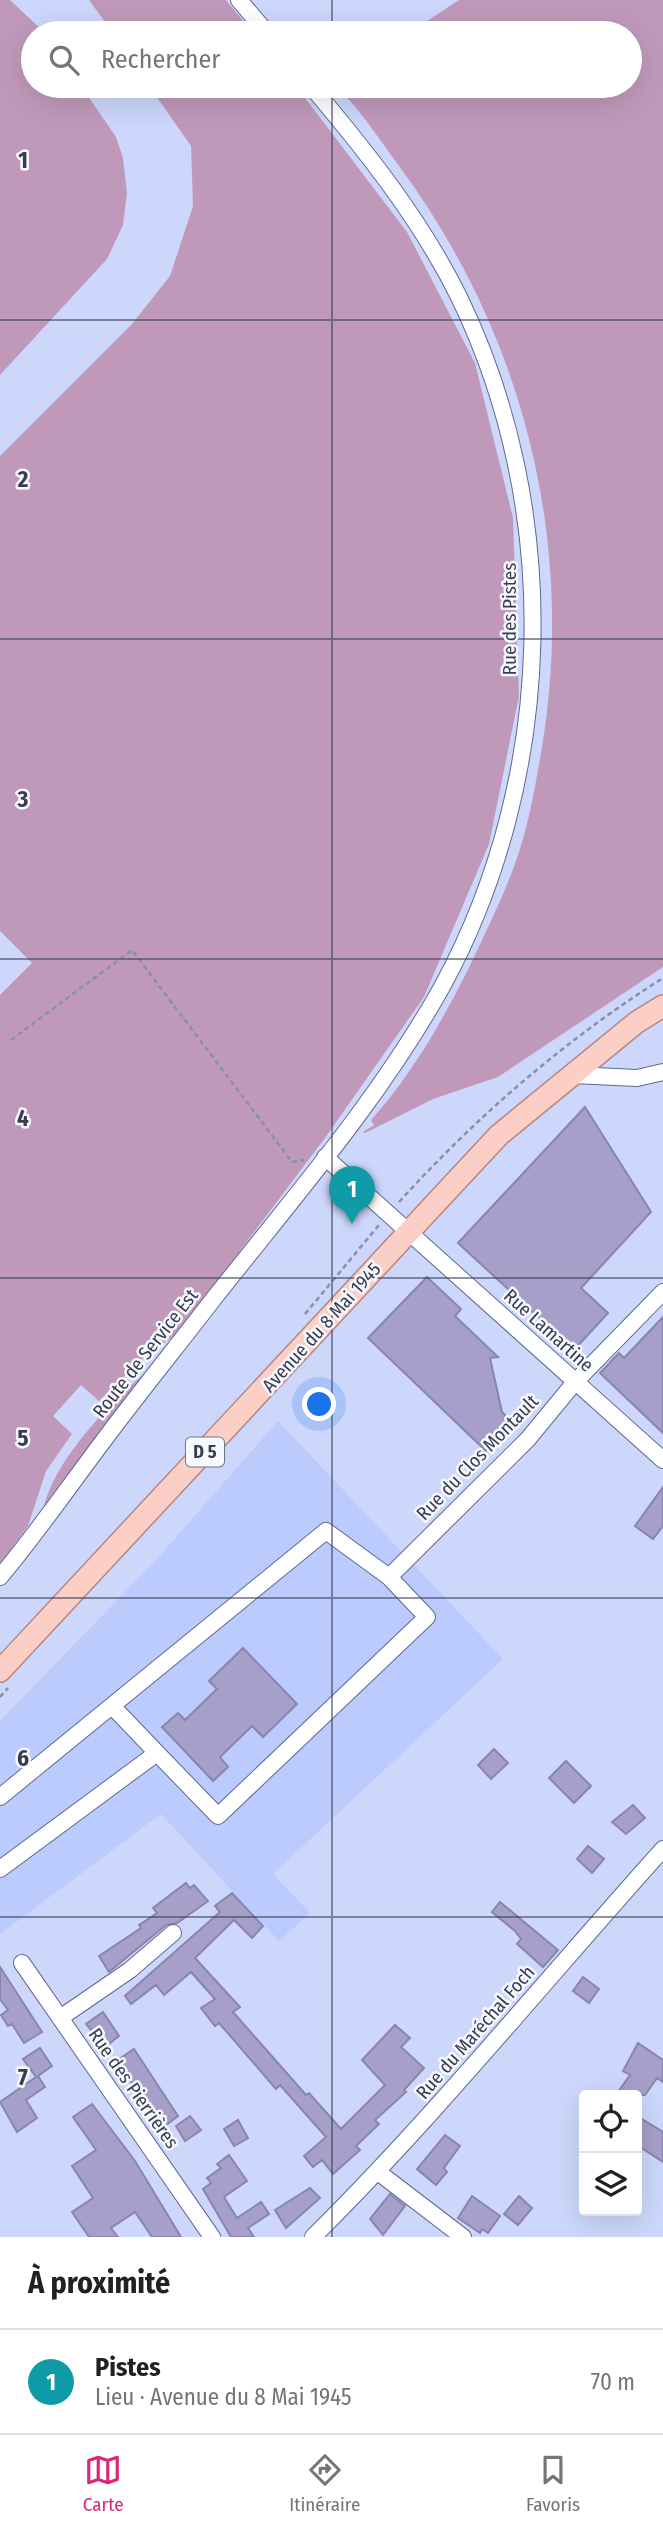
<!DOCTYPE html>
<html lang="fr">
<head>
<meta charset="utf-8">
<style>
  body { margin:0; font-family:"Fira Sans Condensed",sans-serif; background:#f2f2f2; color:#202124 }
  .controls { position:absolute; right:21px; bottom:21px; display:grid; overflow:hidden; border-radius:7px; box-shadow:0 7px 28px #0002 }
  .controls button { width:63px; height:63px; display:grid; place-items:center; padding:0; border:0; border-bottom:2px solid #e0e0e0; background:#fff; color:#202124; font:35px sans-serif }
  .you { position:absolute; left:320px; top:1405px; width:24px; height:24px; margin:-18px; border:5px solid #fff; border-radius:50%; background:#1a73e8; box-shadow:0 0 0 10px #1a73e833 }
  .badge { display:grid; place-items:center; width:46px; height:46px; border-radius:50%; background:#db2777; color:#fff; font-size:23px; font-weight:700 }
  .pin { position:absolute; translate:-50% -58px; filter:drop-shadow(0 2px 4px #0008) }
  .pin::after { content:''; position:absolute; top:37px; width:24px; height:21px; background:inherit; clip-path:polygon(0 0,100% 0,50% 100%) }
  .list { margin:0; padding:0; list-style:none }
  h2 { display:flex; justify-content:space-between; align-items:center; height:91px; margin:0; padding:0 28px; font-size:30px }
  h2 small { font-size:23px; font-weight:400; color:#757577 }
  .list li { display:grid; grid-template-columns:46px 1fr auto; gap:21px; align-items:center; box-sizing:border-box; height:105px; padding:0 28px; border-top:2px solid #e0e0e0 }
  .list b { display:block; font-size:26px; white-space:nowrap }
  .list p { margin:0; font-size:23px; white-space:nowrap; color:#757577 }
  .list em { font-size:23px; font-style:normal; color:#757577 }
  .icon { flex:none; width:38px; height:38px; fill:none; stroke:currentColor; stroke-width:2; stroke-linecap:round; stroke-linejoin:round }
  .map { position:relative; flex:none; width:663px; height:2237px; overflow:hidden }
  .search { position:absolute; background:#fff; box-shadow:0 7px 28px #0002; left:21px; right:21px; top:21px; height:77px; display:flex; align-items:center; gap:18px; box-sizing:border-box; padding:0 24px; border-radius:38px; color:#757577; font-size:26px }
  .sheet { height:196px; background:#fff }
  nav { display:flex; justify-content:space-around; align-items:center; box-sizing:border-box; height:98px; border-top:2px solid #e0e0e0; background:#fff; font-size:19px; color:#757577 }
  nav a { display:grid; justify-items:center; gap:4px }
  nav .on { color:#db2777 }
  .map>svg:first-child { display:block }
</style>
</head>
<body>
<div class="map">
<svg width="663" height="2237" viewBox="0 0 663 2237">
  <rect width="100%" height="100%" fill="#ccd7fb"/>
  <!-- built -->
  <path fill="#bbcbfe" d="M 278,1421 L 503,1659 L 273,1874 L 310,1913 L 279,1941 L 161,1814 L 0,1934 L 0,1721 L 157,1559 Z"/>
  <!-- green -->
  <path fill="#c099ba" d="M 0,0 L 10,0 L 45,33 L 33,33 L 33,86 L 81,86 L 116,137 L 123,158 L 127,193 L 123,225 L 107,259 L 0,375 Z
    M 89,0 L 226,0 L 253,33 L 113,33 Z
    M 459,0 L 663,0 L 663,967 L 498,1077 L 433,1099 L 365,1133 L 363,1132 L 374,1125 L 371,1120 C 414,1072 446,1015 474,957 C 490,923 507,889 519,852 C 530,818 536,782 542,747 C 576,541 523,333 399,166 C 379,139 360,109 336,86 L 630,86 L 630,33 L 409,33 Z
    M 149,86 L 296,86 L 407,232 L 475,363 L 513,518 L 519,696 L 489,844 L 424,997 L 325,1138 L 178,1333 L 143,1358 L 99,1401 L 81,1385 L 53,1416 L 72,1434 L 46,1471 L 28,1526 L 0,1564 L 0,995 L 32,963 L 0,931 L 0,456 L 132,324 L 170,276 L 193,206 L 191,146 Z
    M 153,1366 L 43,1511 C 54,1458 113,1400 153,1366 Z"/>
  <!-- building -->
  <path fill="#a59fca" stroke="#8a84ae" stroke-width="2" d="M 585,1107 L 651,1212 L 581,1288 L 608,1313 L 574,1350 L 458,1243 Z
    M 427,1277 L 461,1309 L 455,1316 L 498,1357 L 490,1358 L 502,1412 L 513,1423 L 486,1451 L 368,1338 Z
    M 663,1317 L 663,1433 L 600,1373 L 619,1353 L 624,1358 Z
    M 663,1487 L 663,1526 L 653,1539 L 635,1526 Z
    M 243,1648 L 297,1704 L 263,1737 L 252,1726 L 220,1757 L 228,1767 L 213,1781 L 162,1727 L 178,1713 L 185,1720 L 217,1689 L 209,1681 Z
    M 494,1749 L 508,1763 L 491,1779 L 478,1765 Z
    M 566,1761 L 591,1786 L 574,1803 L 549,1778 Z
    M 633,1805 L 645,1818 L 626,1834 L 612,1822 Z
    M 588,1846 L 604,1859 L 592,1873 L 577,1859 Z
    M 186,1883 L 190,1888 L 194,1885 L 208,1901 L 177,1923 L 166,1925 L 109,1972 L 99,1956 L 141,1928 L 139,1925 L 157,1913 L 153,1908 Z
    M 232,1893 L 263,1926 L 252,1938 L 234,1920 L 195,1958 L 240,2007 L 233,2012 L 306,2095 L 309,2093 L 341,2129 L 385,2085 L 362,2060 L 395,2025 L 410,2038 L 401,2047 L 424,2068 L 404,2090 L 406,2092 L 375,2120 L 379,2124 L 356,2146 L 360,2150 L 333,2174 L 322,2160 L 313,2167 L 304,2156 L 326,2137 L 280,2085 L 276,2089 L 219,2023 L 215,2026 L 201,2008 L 215,1999 L 191,1972 L 164,1995 L 156,1985 L 131,2004 L 125,1996 L 220,1912 L 215,1906 Z
    M 500,1902 L 558,1950 L 543,1967 L 517,1944 L 521,1939 L 515,1931 L 492,1912 Z
    M 0,1967 L 42,2032 L 24,2043 L 12,2024 L 8,2026 L 1,2015 L 8,2010 L 0,1999 Z
    M 583,1977 L 599,1989 L 589,2003 L 573,1991 Z
    M 103,2012 L 119,2036 L 105,2047 L 86,2024 Z
    M 638,2043 L 663,2060 L 663,2082 L 657,2078 L 645,2095 L 616,2095 L 630,2075 L 623,2071 Z
    M 40,2048 L 52,2066 L 38,2076 L 45,2087 L 26,2100 L 37,2118 L 17,2132 L 0,2102 L 36,2077 L 23,2059 Z
    M 134,2049 L 178,2116 L 162,2128 L 148,2109 L 151,2107 L 115,2062 Z
    M 92,2104 L 135,2161 L 181,2237 L 152,2237 L 135,2212 L 111,2228 L 118,2237 L 89,2237 L 72,2212 L 93,2198 L 72,2166 L 96,2150 L 73,2117 Z
    M 190,2116 L 201,2130 L 185,2141 L 176,2126 Z
    M 637,2116 L 663,2132 L 663,2162 L 637,2145 Z
    M 238,2120 L 248,2138 L 234,2146 L 224,2129 Z
    M 445,2135 L 460,2146 L 444,2168 L 447,2172 L 436,2185 L 417,2169 Z
    M 229,2155 L 247,2181 L 224,2197 L 237,2218 L 261,2202 L 269,2214 L 248,2228 L 254,2237 L 231,2237 L 203,2189 L 211,2183 L 207,2178 L 221,2168 L 217,2164 Z
    M 310,2188 L 320,2198 L 286,2228 L 275,2210 Z
    M 390,2194 L 405,2206 L 383,2235 L 370,2219 Z
    M 472,2196 L 500,2216 L 488,2233 L 482,2229 L 480,2233 L 458,2218 Z
    M 519,2196 L 532,2208 L 518,2225 L 504,2214 Z"/>
  <g fill="none" stroke-linecap="round" stroke-linejoin="round">
    <defs>
      <path id="minor" d="M 239,0 L 267,33
        M 573,1075 L 637,1078 L 663,1072
        M 325,1157 L 663,1460
        M 0,1577 C 37,1533 70,1485 104,1440 C 140,1392 178,1345 215,1297 C 294,1197 381,1097 443,985 C 556,776 563,511 459,297 C 421,220 366,151 311,86
        M 389,1577 L 528,1439 L 575,1382 L 663,1292
        M 113,1707 L 157,1753
        M 0,1797 L 326,1531 L 389,1577 L 427,1617 L 218,1816 L 157,1753 L 0,1869
        M 22,1963 L 212,2237
        M 60,2018 L 130,1970 L 173,1933
        M 378,2172 L 463,2237
        M 313,2237 C 437,2114 546,1979 663,1849"/>
      <path id="major" d="M 0,1671 L 499,1135 L 637,1022 L 663,1006"/>
    </defs>
    <!-- minor casing -->
    <use href="#minor" stroke="#5d698f" stroke-width="18"/>
    <!-- major casing -->
    <use href="#major" stroke="#b58783" stroke-width="24"/>
    <!-- path -->
    <path stroke="#878fab" stroke-width="2.5" stroke-dasharray="5 3.5" stroke-linecap="butt" d="M 11,1040 L 132,950 L 292,1162 L 304,1160
      M 399,1202 C 477,1116 565,1040 663,978
      M 305,1314 L 379,1225
      M 0,1697 L 8,1688"/>
    <!-- minor -->
    <use href="#minor" stroke="#fff" stroke-width="16"/>
    <!-- major -->
    <use href="#major" stroke="#fbcfc6" stroke-width="21"/>
  </g>
  <!-- grid -->
  <path fill="none" stroke="#373c4e" stroke-width="2" stroke-opacity="0.55" d="M 332,0 L 332,33M 332,86 L 332,2237M 0,320 L 663,320M 0,639 L 663,639M 0,959 L 663,959M 0,1278 L 663,1278M 0,1598 L 663,1598M 0,1917 L 663,1917"/>
  <g text-anchor="middle" stroke-width="5" stroke-linejoin="round" paint-order="stroke">
    <!-- shield labels -->
    <rect fill="#f8f9fe" stroke="#717583" stroke-width="2" x="186" y="1437.5" width="38" height="29" rx="5"/>
    <g font-size="18" font-weight="bold" fill="#373c4e">
      <text x="205" y="1458">D 5</text>
    </g>
    <!-- street labels -->
    <g font-size="19" fill="#373c4e" stroke="#f8f9fe">
      <text transform="translate(509 619) rotate(-90)" y="7">Rue des Pistes</text>
      <text transform="translate(321 1327) rotate(-48)" y="7">Avenue du 8 Mai 1945</text>
      <text transform="translate(549 1330) rotate(42)" y="7">Rue Lamartine</text>
      <text transform="translate(145 1353) rotate(-52)" y="7">Route de Service Est</text>
      <text transform="translate(477 1457) rotate(-46)" y="7">Rue du Clos Montault</text>
      <text transform="translate(475 2032) rotate(-49)" y="7">Rue du Maréchal Foch</text>
      <text transform="translate(134 2088) rotate(55)" y="7">Rue des Pierrières</text>
    </g>
  </g>
  <g font-size="23" text-anchor="middle" font-weight="bold" fill="#373c4e" stroke="#f8f9fe" stroke-width="5" stroke-linejoin="round" paint-order="stroke">
    <text x="23" y="168">1</text>
    <text x="23" y="487">2</text>
    <text x="23" y="807">3</text>
    <text x="23" y="1126">4</text>
    <text x="23" y="1446">5</text>
    <text x="23" y="1766">6</text>
    <text x="23" y="2085">7</text>
  </g>
</svg>
<div class="controls">
<button><svg class="icon" aria-label="locate" viewBox="0 0 24 24"><circle cx="12" cy="12" r="6"/><path d="M12 2v4M12 18v4M2 12h4M18 12h4"/></svg></button>
<button><svg class="icon" aria-label="layers" viewBox="0 0 24 24"><path d="M12 4l9 5-9 5-9-5zM3 14l9 5 9-5"/></svg></button>
</div>
<div class="you"></div>
<div class="pin badge" style="left:352px;top:1224px;background:#0f9aa8">1</div>
<div class="search"><svg class="icon" aria-label="search" viewBox="0 0 24 24"><circle cx="10" cy="10" r="6"/><path d="M15 15l6 6"/></svg>Rechercher</div>
</div>
<section class="sheet">
<h2>À proximité<small></small></h2>
<ul class="list">
<li><span class="badge" style="background:#0f9aa8">1</span><div><b>Pistes</b><p>Lieu · Avenue du 8 Mai 1945</p></div><em>70 m</em></li>
</ul>
</section>
<nav>
<a class="on"><svg class="icon" aria-label="map" viewBox="0 0 24 24"><path d="M3 6l6-2 6 2 6-2v14l-6 2-6-2-6 2zM9 4v14M15 6v14"/></svg>Carte</a>
<a><svg class="icon" aria-label="directions" viewBox="0 0 24 24"><path d="M12 3l9 9-9 9-9-9zM9 14v-3h6M13 9l2 2-2 2"/></svg>Itinéraire</a>
<a><svg class="icon" aria-label="saved" viewBox="0 0 24 24"><path d="M7 4h10v16l-5-4-5 4z"/></svg>Favoris</a>
</nav>
</body>
</html>
